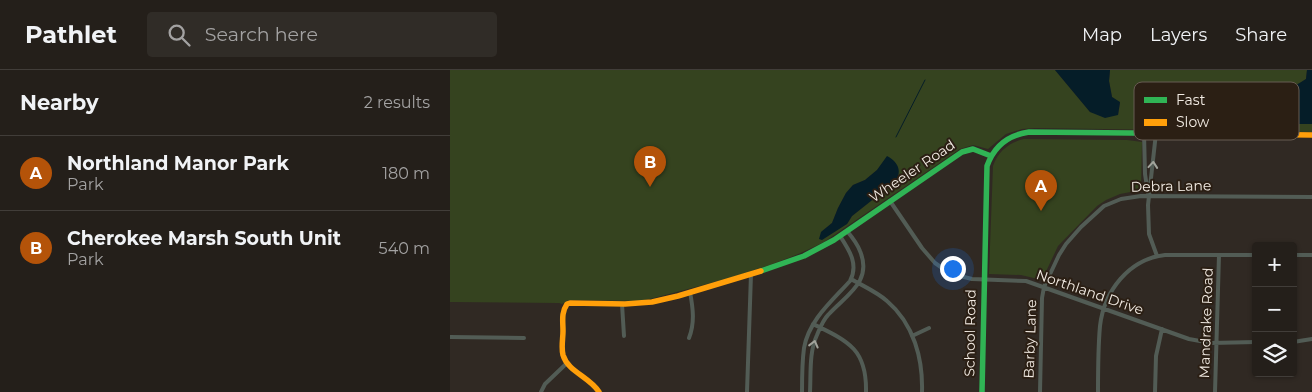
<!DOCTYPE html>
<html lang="en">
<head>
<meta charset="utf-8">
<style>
  body { margin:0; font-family:Montserrat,sans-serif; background:#302c27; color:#f1f3f6 }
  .controls { position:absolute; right:15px; bottom:15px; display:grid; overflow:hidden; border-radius:5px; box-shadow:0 1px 4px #0004 }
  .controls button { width:45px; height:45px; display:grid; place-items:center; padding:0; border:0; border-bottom:1px solid #413d39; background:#241f1a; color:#f1f3f6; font:25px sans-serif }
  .you { position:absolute; left:502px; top:198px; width:18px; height:18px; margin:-12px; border:4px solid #fff; border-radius:50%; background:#1a73e8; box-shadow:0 0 0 8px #1a73e833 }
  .badge { display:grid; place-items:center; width:32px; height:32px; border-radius:50%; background:#b45309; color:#fff; font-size:16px; font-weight:700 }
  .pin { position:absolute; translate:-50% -41px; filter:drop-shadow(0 1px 2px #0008) }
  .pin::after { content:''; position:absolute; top:26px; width:18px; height:15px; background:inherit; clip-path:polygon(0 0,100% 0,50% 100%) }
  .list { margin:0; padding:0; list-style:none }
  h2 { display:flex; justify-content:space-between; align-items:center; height:65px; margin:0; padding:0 20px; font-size:21px }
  h2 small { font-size:16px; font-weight:400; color:#a3a2a2 }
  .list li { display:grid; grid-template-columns:32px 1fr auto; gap:15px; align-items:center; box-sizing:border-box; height:75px; padding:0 20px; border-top:1px solid #413d39 }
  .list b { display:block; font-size:19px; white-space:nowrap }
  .list p { margin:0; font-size:16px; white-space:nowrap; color:#a3a2a2 }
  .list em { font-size:16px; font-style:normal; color:#a3a2a2 }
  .icon { flex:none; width:28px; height:28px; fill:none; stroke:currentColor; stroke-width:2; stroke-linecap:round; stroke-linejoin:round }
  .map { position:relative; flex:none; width:862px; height:322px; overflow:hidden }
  header { display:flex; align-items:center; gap:30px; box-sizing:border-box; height:70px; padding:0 25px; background:#241f1a; border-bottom:1px solid #413d39 }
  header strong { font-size:24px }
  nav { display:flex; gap:28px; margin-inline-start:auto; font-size:18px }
  .search { width:350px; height:45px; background:#302c27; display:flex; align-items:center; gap:12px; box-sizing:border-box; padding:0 18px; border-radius:5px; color:#a3a2a2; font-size:19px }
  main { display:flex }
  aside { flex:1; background:#241f1a }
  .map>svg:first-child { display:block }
</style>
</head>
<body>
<header>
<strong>Pathlet</strong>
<div class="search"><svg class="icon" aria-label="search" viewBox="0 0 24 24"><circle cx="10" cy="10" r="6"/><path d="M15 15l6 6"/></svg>Search here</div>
<nav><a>Map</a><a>Layers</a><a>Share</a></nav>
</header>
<main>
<aside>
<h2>Nearby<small>2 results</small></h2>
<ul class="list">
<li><span class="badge">A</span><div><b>Northland Manor Park</b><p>Park</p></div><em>180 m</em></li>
<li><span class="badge">B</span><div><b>Cherokee Marsh South Unit</b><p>Park</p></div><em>540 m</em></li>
</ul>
</aside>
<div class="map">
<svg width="862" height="322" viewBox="0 0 862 322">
  <rect width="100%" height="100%" fill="#302923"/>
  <!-- green -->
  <path fill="#35431f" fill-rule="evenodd" d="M 0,0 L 605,0 L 640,42 L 668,45 L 670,33 L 662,27 L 659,11 L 660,0 L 857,0 L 856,9 L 846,16 L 827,54 L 862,54 L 862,62 L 585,58 L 572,59 L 556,64 L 538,79 L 523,75 L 510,79 L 374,172 C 319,200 259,213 200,229 L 189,231 L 120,230 L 112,234 L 109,233 L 0,232 ZM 437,87 L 435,120 L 402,146 L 397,154 L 371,162 L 382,153 L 388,138 L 396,123 L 403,115 L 415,110 L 427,100 Z
    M 574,69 L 677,70 L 692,72 L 691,120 L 670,124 L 656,130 L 647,136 L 608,176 L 592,210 L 571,205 L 539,204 L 543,96 C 548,81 560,72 574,69 Z"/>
  <!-- water -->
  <path fill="#051d28" d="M 605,0 L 660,0 L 659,11 L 662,27 L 670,32 L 668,45 L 655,48 L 640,42 Z
    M 857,0 L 862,0 L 862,54 L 827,54 L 820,48 C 821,26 839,20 856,9 Z
    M 437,86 C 448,92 452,100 446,111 L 402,146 L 397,154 L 372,170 L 369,169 L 371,162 L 382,153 L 388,138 L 396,123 L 403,115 L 415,110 L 427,100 Z"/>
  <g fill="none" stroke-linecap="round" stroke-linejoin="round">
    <!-- stream -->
    <path stroke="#051d28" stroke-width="1" d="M 446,67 L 475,10"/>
    <!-- street -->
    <path stroke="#525c55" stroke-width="4" d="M 694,63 L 695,104 L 698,124
      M 706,63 L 698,135 L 699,164 L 707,186
      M 440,131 L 472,178 L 485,193 L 498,202 L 506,205 L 522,209 L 576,211 L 739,269 L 761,273 L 806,272
      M 843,185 L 862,185
      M 401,209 C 413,216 427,222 437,231 C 464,254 473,289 472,322
      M 172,234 L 174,266
      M 363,254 C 398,271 417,279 416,322
      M 462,266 L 479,258
      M 0,267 L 74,268
      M 239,268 C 245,253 243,238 240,222
      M 843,272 L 862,269
      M 91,322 L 95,314 L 117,293
      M 297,322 L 301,204
      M 352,322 C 352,308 352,293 354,278 C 359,250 382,231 400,211 C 409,194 399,180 390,166
      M 360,322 C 361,303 359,282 367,265 C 370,258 373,250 378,245 C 396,225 423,212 410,181 C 407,173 402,167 397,161
      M 590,322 L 592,228 L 594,217 L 609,185 L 616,174 L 631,157 L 654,136 L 671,129 L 691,126 L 862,127
      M 648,322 C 648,300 648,278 650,256 C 654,221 679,189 715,185 L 806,185
      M 705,322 L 706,286 L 712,259
      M 765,322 L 769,185"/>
    <!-- fast -->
    <path stroke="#30b455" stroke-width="5.5" d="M 311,201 L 354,186 L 384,170 L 512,82 L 523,79 L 541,86
      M 532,322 L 537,96 C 544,76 558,65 579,62 L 783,64"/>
    <!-- slow -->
    <path stroke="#ff9f0a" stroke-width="5.5" d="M 783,64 L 862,65
      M 149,322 C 140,307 118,302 113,285 C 111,277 113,269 113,261 C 113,251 111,243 117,234 L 120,233 L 175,234 L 202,232 L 228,226 L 311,201"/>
  </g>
  <!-- one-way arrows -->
  <defs><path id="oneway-chevron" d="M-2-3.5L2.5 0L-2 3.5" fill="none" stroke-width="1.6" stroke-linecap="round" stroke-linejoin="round" transform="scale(1.25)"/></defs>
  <g stroke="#a2a49c">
    <use href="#oneway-chevron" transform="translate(703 95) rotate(-85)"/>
    <use href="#oneway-chevron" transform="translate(364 274) rotate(-76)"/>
  </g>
  <g text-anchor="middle" stroke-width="4" stroke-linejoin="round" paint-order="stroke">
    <!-- street labels -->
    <g font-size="14" fill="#f2ebe3" stroke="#2b1f14">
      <text transform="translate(462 101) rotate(-34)" y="5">Wheeler Road</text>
      <text transform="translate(721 116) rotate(-1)" y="5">Debra Lane</text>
      <text transform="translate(640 222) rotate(19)" y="5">Northland Drive</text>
      <text transform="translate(756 253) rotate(-88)" y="5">Mandrake Road</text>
      <text transform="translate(520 263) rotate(-89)" y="5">School Road</text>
      <text transform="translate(580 269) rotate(-88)" y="5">Barby Lane</text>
    </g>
  </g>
  <!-- legend -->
  <rect x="684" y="12" width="165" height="58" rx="8" fill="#2b1f14" stroke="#675c52" stroke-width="1"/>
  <rect x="694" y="27" width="23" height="6" fill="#30b455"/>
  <rect x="694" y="49" width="23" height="7" fill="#ff9f0a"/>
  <g font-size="14" fill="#f2ebe3">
    <text x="726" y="35">Fast</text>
    <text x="726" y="57">Slow</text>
  </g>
</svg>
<div class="controls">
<button>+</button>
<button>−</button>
<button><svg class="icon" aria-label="layers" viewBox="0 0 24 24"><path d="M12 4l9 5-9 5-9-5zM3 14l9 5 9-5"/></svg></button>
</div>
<div class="you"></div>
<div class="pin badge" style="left:591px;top:141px">A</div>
<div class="pin badge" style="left:200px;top:117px">B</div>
</div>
</main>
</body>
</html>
